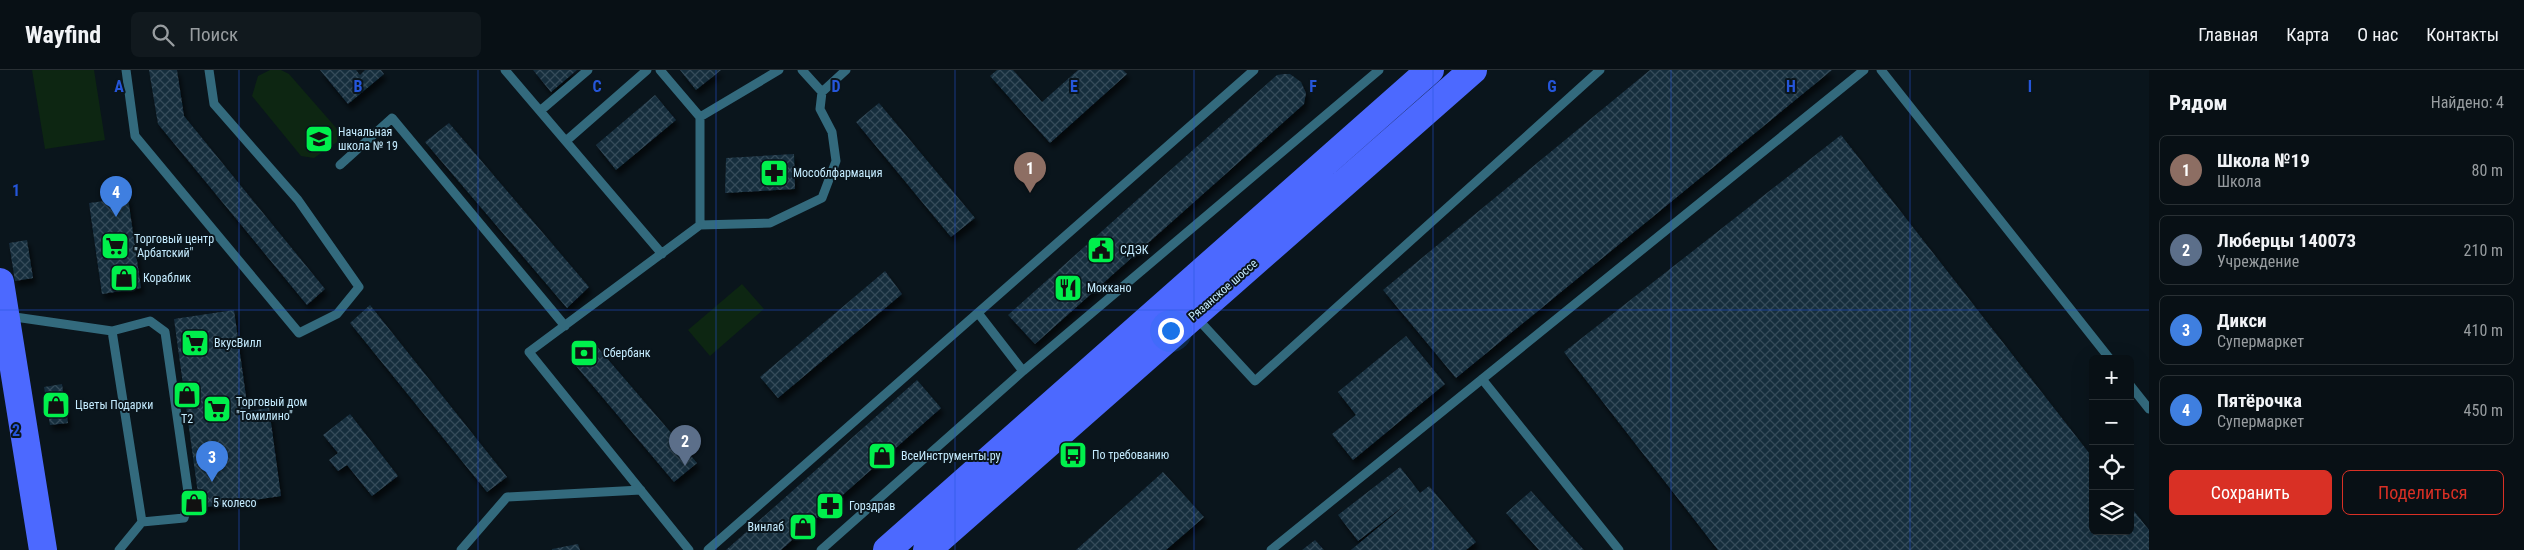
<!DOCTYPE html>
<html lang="ru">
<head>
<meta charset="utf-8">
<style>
  body { margin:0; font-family:"Roboto Condensed",sans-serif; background:#11191e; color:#f1f3f6 }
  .controls { position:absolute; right:15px; bottom:15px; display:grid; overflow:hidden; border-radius:8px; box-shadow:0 5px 20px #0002 }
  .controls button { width:45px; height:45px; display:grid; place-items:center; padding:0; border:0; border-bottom:1px solid #293034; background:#081015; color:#f1f3f6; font:25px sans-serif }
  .you { position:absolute; left:1170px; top:260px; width:18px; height:18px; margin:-12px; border:4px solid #fff; border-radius:50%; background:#1a73e8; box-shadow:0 0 0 8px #1a73e833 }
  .badge { display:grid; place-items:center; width:32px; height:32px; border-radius:50%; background:#d93025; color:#fff; font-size:16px; font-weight:700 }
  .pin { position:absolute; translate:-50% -41px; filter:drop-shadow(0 1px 2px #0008) }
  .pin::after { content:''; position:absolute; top:26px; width:18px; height:15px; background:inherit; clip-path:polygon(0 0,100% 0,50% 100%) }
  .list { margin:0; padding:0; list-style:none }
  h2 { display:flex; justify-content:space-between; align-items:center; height:65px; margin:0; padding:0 20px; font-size:21px }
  h2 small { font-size:16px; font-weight:400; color:#989da0 }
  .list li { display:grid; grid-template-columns:32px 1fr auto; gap:15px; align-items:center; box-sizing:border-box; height:70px; margin:0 10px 10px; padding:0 10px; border:1px solid #293034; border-radius:8px }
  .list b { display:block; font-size:19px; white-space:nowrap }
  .list p { margin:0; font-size:16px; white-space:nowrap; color:#989da0 }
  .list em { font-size:16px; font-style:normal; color:#989da0 }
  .actions { display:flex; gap:10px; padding:15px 20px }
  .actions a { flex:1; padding:11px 0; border:1px solid #d93025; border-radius:8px; text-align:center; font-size:18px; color:#d93025 }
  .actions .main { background:#d93025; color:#fff }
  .icon { flex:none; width:28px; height:28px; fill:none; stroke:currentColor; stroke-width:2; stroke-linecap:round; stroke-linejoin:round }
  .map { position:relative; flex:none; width:2149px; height:480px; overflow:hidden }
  header { display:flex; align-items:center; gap:30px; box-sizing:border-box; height:70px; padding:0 25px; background:#081015; border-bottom:1px solid #293034 }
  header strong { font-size:24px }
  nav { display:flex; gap:28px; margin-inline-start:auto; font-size:18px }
  .search { width:350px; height:45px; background:#11191e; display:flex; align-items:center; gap:12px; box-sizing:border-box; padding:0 18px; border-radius:8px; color:#989da0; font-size:19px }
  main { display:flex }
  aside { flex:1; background:#081015 }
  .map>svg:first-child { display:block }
</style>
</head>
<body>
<header>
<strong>Wayfind</strong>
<div class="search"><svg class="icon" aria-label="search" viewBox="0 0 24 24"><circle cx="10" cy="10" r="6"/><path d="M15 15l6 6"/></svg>Поиск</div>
<nav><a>Главная</a><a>Карта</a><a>О нас</a><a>Контакты</a></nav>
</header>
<main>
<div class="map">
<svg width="2149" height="480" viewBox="0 0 2149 480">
  <defs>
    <pattern id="building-cross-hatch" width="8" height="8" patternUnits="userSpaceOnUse" patternTransform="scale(1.25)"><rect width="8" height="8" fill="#162d3d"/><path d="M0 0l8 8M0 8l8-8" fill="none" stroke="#364c5a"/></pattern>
    <filter id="shadow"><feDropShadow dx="3" dy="5.5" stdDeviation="2.5" flood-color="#0009"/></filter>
  </defs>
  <rect width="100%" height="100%" fill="#0a151c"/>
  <!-- garden -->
  <path fill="#0d2612" d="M 32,0 L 94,0 L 105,70 L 45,79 Z
    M 270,0 L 281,0 L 289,4 L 338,60 L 337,72 L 314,88 L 301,86 L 252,26 L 258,6 Z
    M 742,214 L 764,239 L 710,286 L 688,260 Z"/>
  <!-- building -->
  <path fill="url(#building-cross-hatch)" filter="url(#shadow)" d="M 149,0 L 177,0 L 184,46 L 325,219 L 307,235 L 158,54 Z
    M 320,0 L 356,0 L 360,5 L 365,0 L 381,0 L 384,4 L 348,34 Z
    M 533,0 L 577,0 L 551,22 Z
    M 680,0 L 721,0 L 696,20 Z
    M 997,0 L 1013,0 L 1042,32 L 1078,0 L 1123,0 L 1127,4 L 1050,73 L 990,6 Z
    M 1650,0 L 1832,0 L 1456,308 L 1383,220 Z
    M 1284,4 L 1290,4 L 1301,12 L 1306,23 L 1304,34 L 1035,274 L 1008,245 L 1277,5 Z
    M 655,25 L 676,50 L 616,100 L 596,75 Z
    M 879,33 L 975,148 L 951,167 L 856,52 Z
    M 449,53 L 589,217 L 567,238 L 425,72 Z
    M 1841,65 L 2093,388 L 2093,461 L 2130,461 L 2130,436 L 2149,460 L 2149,480 L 1718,480 L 1564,282 Z
    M 794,84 L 795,119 L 725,123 L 726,88 Z
    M 128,128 L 141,218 L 102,224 L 89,133 Z
    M 27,170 L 33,208 L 15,211 L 9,173 Z
    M 885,201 L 902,224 L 778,328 L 760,307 Z
    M 370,235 L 507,407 L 487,422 L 350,253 Z
    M 234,240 L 248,341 L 269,338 L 281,426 L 200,438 L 174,249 Z
    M 1406,266 L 1445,314 L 1353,390 L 1332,364 L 1356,345 L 1338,322 Z
    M 593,272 L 697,393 L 674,412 L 571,290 Z
    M 917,310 L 941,338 L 855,414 L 781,480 L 726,480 Z
    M 62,314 L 68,353 L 50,355 L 44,317 Z
    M 350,344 L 398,406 L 372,426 L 347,395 L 338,401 L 329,390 L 338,383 L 323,365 Z
    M 1400,397 L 1420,423 L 1429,416 L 1476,472 L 1466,480 L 1351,480 L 1409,432 L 1358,471 L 1338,445 Z
    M 1163,402 L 1204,447 L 1166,480 L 1076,480 Z
    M 1531,421 L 1584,480 L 1539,480 L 1506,443 Z
    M 1315,470 L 1324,480 L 1302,480 Z
    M 578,474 L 580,480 L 552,480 L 552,479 Z"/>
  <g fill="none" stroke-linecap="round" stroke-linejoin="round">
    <!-- lane -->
    <path stroke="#336a7d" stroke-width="9" d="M 126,0 L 135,66 L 299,263 L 337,244 L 359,217 L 298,130 L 214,34 L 209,0
      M 505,0 L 662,184
      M 660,0 L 700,47
      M 802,0 L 822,22
      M 1881,0 L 2110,289
      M 540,41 L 588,0
      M 566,71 L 647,0
      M 340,95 L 392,48 L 565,256
      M 700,155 L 700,47 L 779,0
      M 8,246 L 112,261 L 150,251 L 165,262 L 189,429 L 184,448 L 142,452 L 119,480
      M 1195,246 L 1255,311 L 1600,0
      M 112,261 L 142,452
      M 1023,301 L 1379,0
      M 1482,309 L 1619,480
      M 2130,315 L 2149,339
      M 461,480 L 507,427 L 641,420
      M 689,480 L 529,282 L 700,155 L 770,153 L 822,128 L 836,91 L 832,62 L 820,39 L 822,22 L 846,0
      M 708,480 L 1254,0
      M 821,480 L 1023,301 L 978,243
      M 1271,480 L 1864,0"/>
    <!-- primary -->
    <path stroke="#4c69ff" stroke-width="28" d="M 0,212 L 43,480
      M 887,480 L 1430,0
      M 927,480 L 1473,0"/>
  </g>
  <!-- grid -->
  <path fill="none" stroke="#2556da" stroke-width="1" stroke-opacity="0.55" d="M 239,0 L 239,480M 478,0 L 478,480M 716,0 L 716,480M 955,0 L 955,480M 1194,0 L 1194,480M 1433,0 L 1433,480M 1671,0 L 1671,480M 1910,0 L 1910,480M 0,240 L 2149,240"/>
  <!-- icons -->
  <defs>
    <symbol id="school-square" viewBox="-11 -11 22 22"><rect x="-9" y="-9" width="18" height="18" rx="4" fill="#00f04c" stroke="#0a151c"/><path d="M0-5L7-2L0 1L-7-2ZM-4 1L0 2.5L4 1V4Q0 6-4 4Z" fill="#111"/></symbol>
    <symbol id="pharmacy-square" viewBox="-11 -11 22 22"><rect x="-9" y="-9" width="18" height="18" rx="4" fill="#00f04c" stroke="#0a151c"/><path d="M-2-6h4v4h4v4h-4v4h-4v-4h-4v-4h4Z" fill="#111"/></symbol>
    <symbol id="supermarket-square" viewBox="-11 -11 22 22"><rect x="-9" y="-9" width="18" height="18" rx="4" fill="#00f04c" stroke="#0a151c"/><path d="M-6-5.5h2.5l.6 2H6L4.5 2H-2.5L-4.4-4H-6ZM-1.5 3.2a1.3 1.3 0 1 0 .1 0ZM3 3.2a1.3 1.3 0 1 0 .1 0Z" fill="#111"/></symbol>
    <symbol id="civic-square" viewBox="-11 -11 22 22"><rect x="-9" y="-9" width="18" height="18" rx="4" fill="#00f04c" stroke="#0a151c"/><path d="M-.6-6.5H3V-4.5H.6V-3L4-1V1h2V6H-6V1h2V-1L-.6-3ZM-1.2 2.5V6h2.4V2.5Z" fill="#111"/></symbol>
    <symbol id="shop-square" viewBox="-11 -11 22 22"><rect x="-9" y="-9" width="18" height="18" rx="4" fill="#00f04c" stroke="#0a151c"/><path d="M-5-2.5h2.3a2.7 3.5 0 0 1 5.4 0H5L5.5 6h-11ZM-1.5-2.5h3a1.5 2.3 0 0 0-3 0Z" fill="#111"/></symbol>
    <symbol id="restaurant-square" viewBox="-11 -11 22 22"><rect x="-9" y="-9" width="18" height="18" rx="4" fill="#00f04c" stroke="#0a151c"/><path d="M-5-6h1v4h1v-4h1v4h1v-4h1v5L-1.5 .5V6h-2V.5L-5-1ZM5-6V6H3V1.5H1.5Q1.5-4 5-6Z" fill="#111"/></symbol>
    <symbol id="bank-square" viewBox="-11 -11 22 22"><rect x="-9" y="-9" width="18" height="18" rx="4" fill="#00f04c" stroke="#0a151c"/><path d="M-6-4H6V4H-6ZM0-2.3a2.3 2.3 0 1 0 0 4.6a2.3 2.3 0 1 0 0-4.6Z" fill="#111"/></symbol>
    <symbol id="bus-square" viewBox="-11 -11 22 22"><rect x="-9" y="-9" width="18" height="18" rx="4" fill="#00f04c" stroke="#0a151c"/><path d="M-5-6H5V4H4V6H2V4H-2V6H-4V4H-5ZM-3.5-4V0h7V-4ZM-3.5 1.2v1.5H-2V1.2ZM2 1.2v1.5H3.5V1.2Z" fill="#111"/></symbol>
  </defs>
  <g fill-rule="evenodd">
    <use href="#school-square" x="303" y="53" width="32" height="32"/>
    <use href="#pharmacy-square" x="758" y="87" width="32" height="32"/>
    <use href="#supermarket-square" x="99" y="160" width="32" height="32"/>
    <use href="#civic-square" x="1085" y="164" width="32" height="32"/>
    <use href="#shop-square" x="108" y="192" width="32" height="32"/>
    <use href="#restaurant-square" x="1052" y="202" width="32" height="32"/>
    <use href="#supermarket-square" x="179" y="257" width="32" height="32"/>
    <use href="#bank-square" x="568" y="267" width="32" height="32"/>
    <use href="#shop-square" x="171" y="309" width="32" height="32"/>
    <use href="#shop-square" x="40" y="319" width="32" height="32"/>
    <use href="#supermarket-square" x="201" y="323" width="32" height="32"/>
    <use href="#bus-square" x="1057" y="369" width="32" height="32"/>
    <use href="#shop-square" x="866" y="370" width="32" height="32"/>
    <use href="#shop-square" x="178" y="417" width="32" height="32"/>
    <use href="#pharmacy-square" x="814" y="420" width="32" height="32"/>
    <use href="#shop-square" x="787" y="441" width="32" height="32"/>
  </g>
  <g text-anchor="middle" stroke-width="4" stroke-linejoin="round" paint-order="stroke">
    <!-- poi labels -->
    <g font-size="12" fill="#c5ecff" stroke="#0a151c" text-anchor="start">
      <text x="338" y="66">Начальная<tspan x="338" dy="14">школа № 19</tspan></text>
      <text x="793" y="107">Мособлфармация</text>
      <text x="134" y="173">Торговый центр<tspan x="134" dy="14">"Арбатский"</tspan></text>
      <text x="1120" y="184">СДЭК</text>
      <text x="143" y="212">Кораблик</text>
      <text x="1087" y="222">Моккано</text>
      <text x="214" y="277">ВкусВилл</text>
      <text x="603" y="287">Сбербанк</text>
      <text x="236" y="336">Торговый дом<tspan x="236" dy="14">"Томилино"</tspan></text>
      <text x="75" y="339">Цветы Подарки</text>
      <text x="187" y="353" text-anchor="middle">T2</text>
      <text x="1092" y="389">По требованию</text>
      <text x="901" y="390">ВсеИнструменты.ру</text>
      <text x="213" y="437">5 колесо</text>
      <text x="849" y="440">Горздрав</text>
      <text x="784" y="461" text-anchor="end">Винлаб</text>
    </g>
    <!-- street labels -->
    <g font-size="12" fill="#c5ecff" stroke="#0a151c">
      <text transform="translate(1223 220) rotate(-41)" y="4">Рязанское шоссе</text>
    </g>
  </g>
  <g font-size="16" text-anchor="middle" font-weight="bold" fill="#2556da" stroke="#0a151c" stroke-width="4" stroke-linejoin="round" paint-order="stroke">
    <text x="119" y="22">A</text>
    <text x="358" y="22">B</text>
    <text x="597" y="22">C</text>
    <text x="836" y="22">D</text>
    <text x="1074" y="22">E</text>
    <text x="1313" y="22">F</text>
    <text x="1552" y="22">G</text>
    <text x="1791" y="22">H</text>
    <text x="2030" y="22">I</text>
    <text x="16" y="126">1</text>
    <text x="16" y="366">2</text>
  </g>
</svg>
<div class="controls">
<button>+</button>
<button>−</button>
<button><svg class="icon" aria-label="locate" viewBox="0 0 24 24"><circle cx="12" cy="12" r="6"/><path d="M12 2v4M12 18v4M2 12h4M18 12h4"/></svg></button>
<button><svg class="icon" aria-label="layers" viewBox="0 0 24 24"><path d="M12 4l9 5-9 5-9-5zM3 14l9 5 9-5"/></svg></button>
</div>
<div class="you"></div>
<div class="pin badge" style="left:1030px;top:123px;background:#8d6e63">1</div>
<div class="pin badge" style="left:685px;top:396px;background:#5c6f8a">2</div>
<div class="pin badge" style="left:212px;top:412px;background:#3f7fe0">3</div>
<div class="pin badge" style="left:116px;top:147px;background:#3f7fe0">4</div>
</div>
<aside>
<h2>Рядом<small>Найдено: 4</small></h2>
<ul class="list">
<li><span class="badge" style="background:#8d6e63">1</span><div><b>Школа №19</b><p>Школа</p></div><em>80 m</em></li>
<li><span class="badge" style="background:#5c6f8a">2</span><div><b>Люберцы 140073</b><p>Учреждение</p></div><em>210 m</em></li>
<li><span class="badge" style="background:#3f7fe0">3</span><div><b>Дикси</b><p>Супермаркет</p></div><em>410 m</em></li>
<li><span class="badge" style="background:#3f7fe0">4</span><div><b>Пятёрочка</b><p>Супермаркет</p></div><em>450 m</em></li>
</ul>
<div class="actions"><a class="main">Сохранить</a><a>Поделиться</a></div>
</aside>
</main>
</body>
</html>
